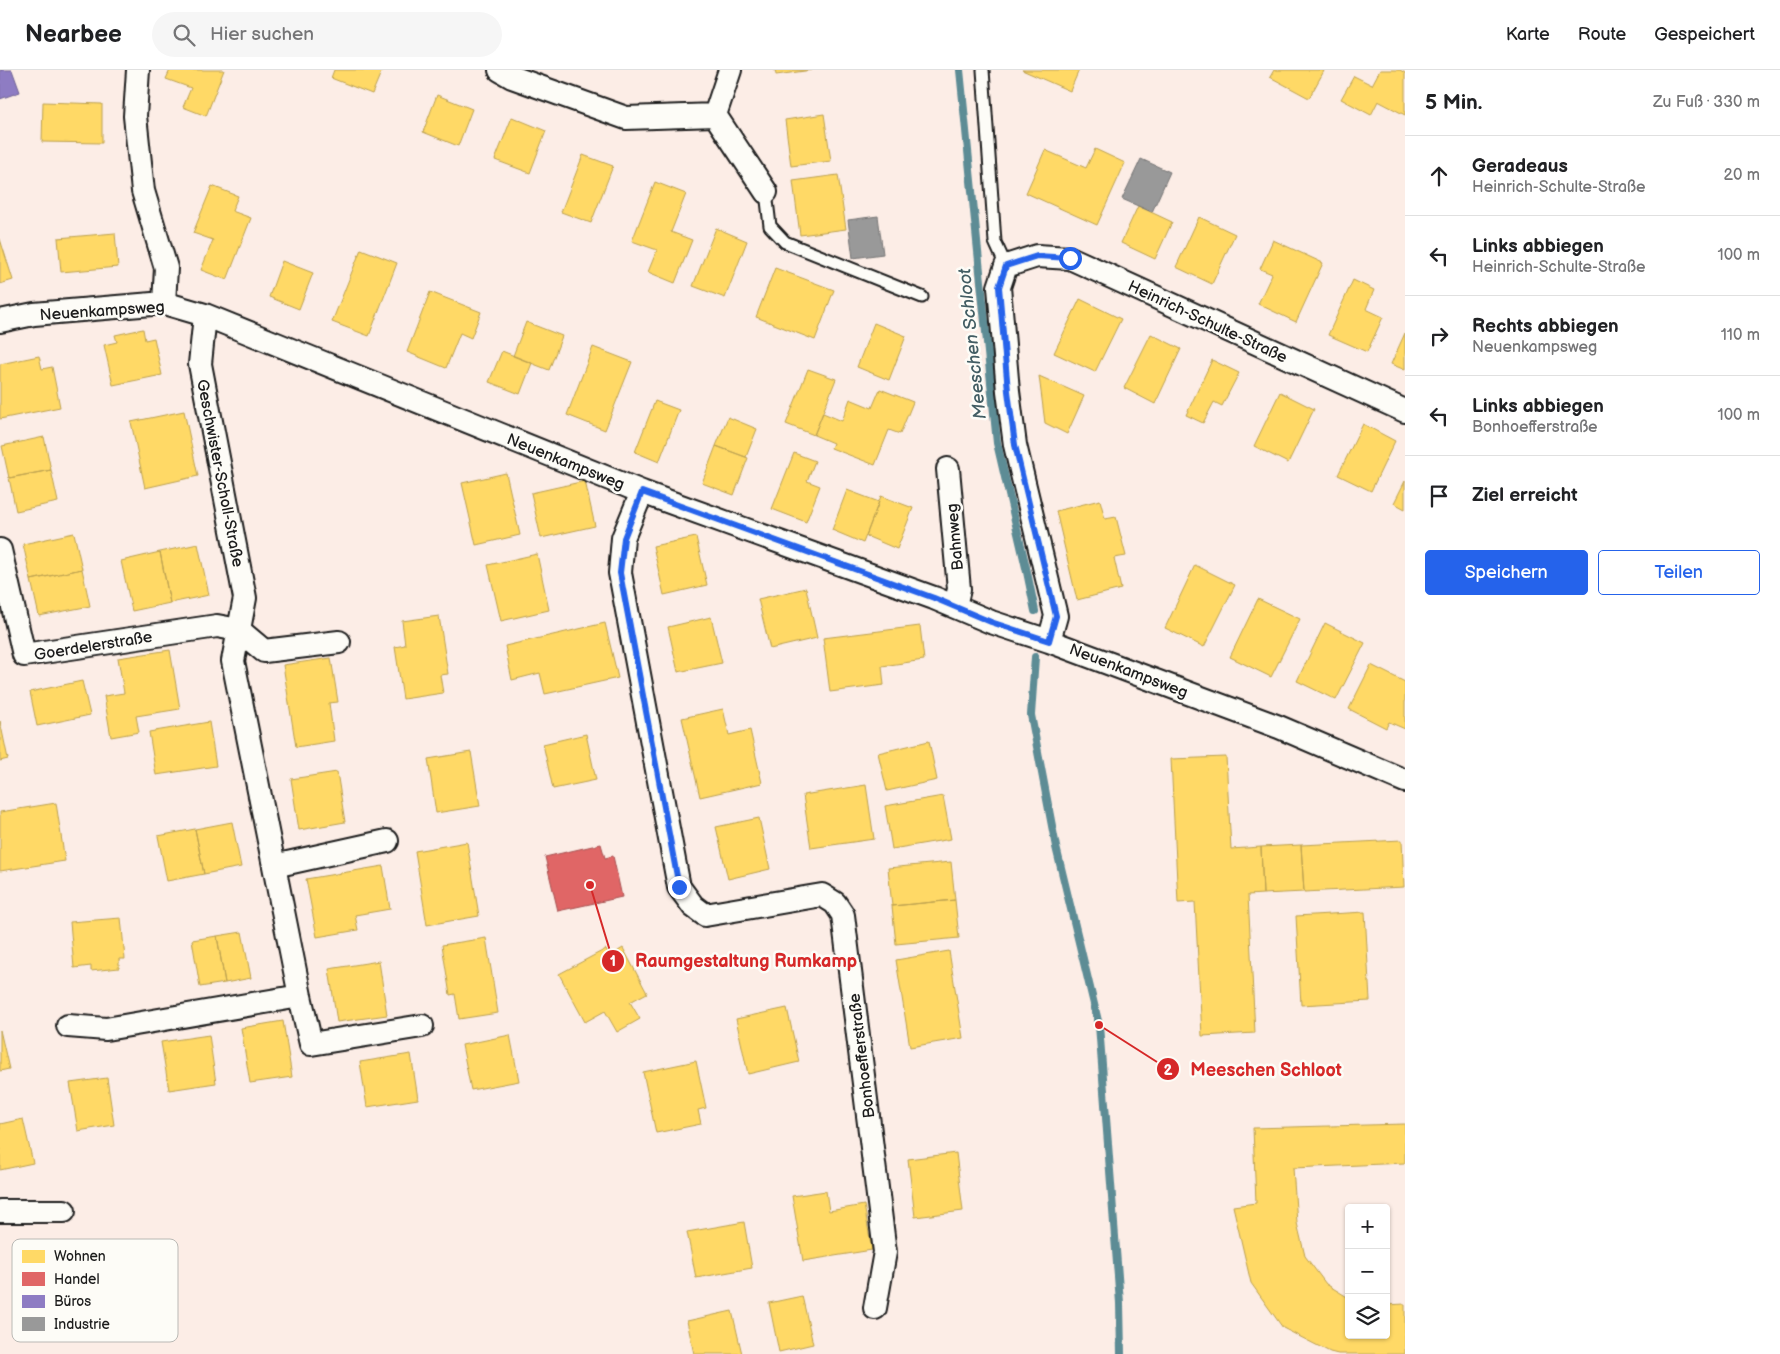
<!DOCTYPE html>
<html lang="de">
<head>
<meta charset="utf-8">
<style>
  body { margin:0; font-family:"Balsamiq Sans",sans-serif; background:#f6f6f6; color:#202124 }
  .controls { position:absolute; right:15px; bottom:15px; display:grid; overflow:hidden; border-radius:5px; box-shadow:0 1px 4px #0004 }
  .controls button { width:45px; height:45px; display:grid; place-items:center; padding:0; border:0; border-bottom:1px solid #e0e0e0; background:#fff; color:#202124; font:25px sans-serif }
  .stop { position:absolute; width:15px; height:15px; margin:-11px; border:4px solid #2563eb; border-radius:50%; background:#fff }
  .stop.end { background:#2563eb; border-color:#fff; box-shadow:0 1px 5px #0008 }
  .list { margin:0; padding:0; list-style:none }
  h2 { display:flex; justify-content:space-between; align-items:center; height:65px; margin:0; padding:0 20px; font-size:21px }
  h2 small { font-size:16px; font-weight:400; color:#757577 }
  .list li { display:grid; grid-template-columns:32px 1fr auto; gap:15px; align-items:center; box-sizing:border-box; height:80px; padding:0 20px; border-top:1px solid #e0e0e0 }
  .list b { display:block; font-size:19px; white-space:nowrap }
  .list p { margin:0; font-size:16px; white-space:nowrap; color:#757577 }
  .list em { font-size:16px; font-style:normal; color:#757577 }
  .actions { display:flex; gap:10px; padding:15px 20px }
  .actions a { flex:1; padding:11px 0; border:1px solid #2563eb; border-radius:5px; text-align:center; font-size:18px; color:#2563eb }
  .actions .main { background:#2563eb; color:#fff }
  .icon { flex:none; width:28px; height:28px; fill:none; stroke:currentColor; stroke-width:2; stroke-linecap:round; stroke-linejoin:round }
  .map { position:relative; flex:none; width:1405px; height:1284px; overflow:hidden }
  header { display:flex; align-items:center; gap:30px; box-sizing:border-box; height:70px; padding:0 25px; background:#fff; border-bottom:1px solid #e0e0e0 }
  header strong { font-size:24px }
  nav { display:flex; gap:28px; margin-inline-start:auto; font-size:18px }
  .search { width:350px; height:45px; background:#f6f6f6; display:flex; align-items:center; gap:12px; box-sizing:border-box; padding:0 18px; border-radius:28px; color:#757577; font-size:19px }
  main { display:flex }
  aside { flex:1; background:#fff }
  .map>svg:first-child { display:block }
</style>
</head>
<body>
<header>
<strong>Nearbee</strong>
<div class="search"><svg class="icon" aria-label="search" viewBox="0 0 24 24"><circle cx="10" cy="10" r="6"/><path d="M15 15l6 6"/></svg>Hier suchen</div>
<nav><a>Karte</a><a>Route</a><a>Gespeichert</a></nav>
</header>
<main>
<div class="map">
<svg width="1405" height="1284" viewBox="0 0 1405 1284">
  <rect width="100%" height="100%" fill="#fcede6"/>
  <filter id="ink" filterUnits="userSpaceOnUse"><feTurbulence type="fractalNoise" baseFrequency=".02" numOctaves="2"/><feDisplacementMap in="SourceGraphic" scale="10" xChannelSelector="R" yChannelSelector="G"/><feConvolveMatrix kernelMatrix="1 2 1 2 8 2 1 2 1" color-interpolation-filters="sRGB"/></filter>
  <g filter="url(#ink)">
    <!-- homes -->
    <path fill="#ffd966" stroke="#bba050" d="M 170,0 L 224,0 L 206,46 L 183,37 L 191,18 L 166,9 Z
      M 334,0 L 382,0 L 372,24 L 331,8 Z
      M 775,0 L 812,0 L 776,5 Z
      M 1022,0 L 1079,0 L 1070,21 Z
      M 1274,0 L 1322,0 L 1324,1 L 1309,28 L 1270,7 Z
      M 1380,0 L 1400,0 L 1405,3 L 1405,45 L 1378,31 L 1371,45 L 1341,29 L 1354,6 L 1372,15 Z
      M 437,25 L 472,39 L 458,76 L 423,62 Z
      M 43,32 L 102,34 L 102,73 L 42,72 Z
      M 824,44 L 831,91 L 791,96 L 785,50 Z
      M 512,47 L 546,61 L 530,103 L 495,90 Z
      M 1095,79 L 1125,93 L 1097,155 L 1026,123 L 1045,80 L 1086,98 Z
      M 583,85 L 613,96 L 591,153 L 561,142 Z
      M 838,105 L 846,159 L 800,165 L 793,111 Z
      M 655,112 L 686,124 L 671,162 L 692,170 L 675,213 L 648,202 L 657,180 L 632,171 Z
      M 212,116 L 238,126 L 232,141 L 251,148 L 227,210 L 201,200 L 213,170 L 193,163 Z
      M 1138,136 L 1172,152 L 1155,189 L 1121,173 Z
      M 1199,147 L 1235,164 L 1212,214 L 1176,197 Z
      M 716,158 L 747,171 L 725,228 L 693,216 Z
      M 115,163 L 118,197 L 61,202 L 58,168 Z
      M 0,169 L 13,210 L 0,214 Z
      M 1273,170 L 1323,193 L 1296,252 L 1258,234 L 1272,204 L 1260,199 Z
      M 361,179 L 397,193 L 369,266 L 332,252 Z
      M 282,191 L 313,203 L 299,239 L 269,227 Z
      M 775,198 L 834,220 L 815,270 L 756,247 Z
      M 1353,210 L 1374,220 L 1366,239 L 1383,247 L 1367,282 L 1328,265 Z
      M 430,222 L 481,242 L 471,268 L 460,263 L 446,298 L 407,282 Z
      M 1080,229 L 1121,249 L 1095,302 L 1054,283 Z
      M 526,252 L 562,266 L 549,300 L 513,286 Z
      M 874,253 L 906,266 L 889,310 L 857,297 Z
      M 143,259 L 145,270 L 154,268 L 162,305 L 113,315 L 104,275 L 117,272 L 115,265 Z
      M 1405,263 L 1405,300 L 1391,294 Z
      M 1151,264 L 1181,279 L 1155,334 L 1124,318 Z
      M 593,277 L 632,292 L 605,360 L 567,345 Z
      M 502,281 L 532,293 L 520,324 L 489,312 Z
      M 39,286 L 42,299 L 52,297 L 60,337 L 0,349 L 0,294 Z
      M 1212,290 L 1239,303 L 1222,336 L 1214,332 L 1203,353 L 1186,345 Z
      M 808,299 L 836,309 L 814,365 L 786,354 Z
      M 1039,306 L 1084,326 L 1067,364 L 1045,353 Z
      M 880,319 L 913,332 L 900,364 L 889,360 L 875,395 L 831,378 L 833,373 L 814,365 L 823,343 L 842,351 L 850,329 L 872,338 Z
      M 1280,322 L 1314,339 L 1288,393 L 1254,376 Z
      M 655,331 L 679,340 L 659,392 L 635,382 Z
      M 184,341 L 198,406 L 145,418 L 131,352 Z
      M 728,347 L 757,359 L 746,387 L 716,376 Z
      M 1363,354 L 1395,371 L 1371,421 L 1338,405 Z
      M 44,367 L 51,400 L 9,408 L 2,376 Z
      M 716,376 L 748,388 L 734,425 L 702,413 Z
      M 794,383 L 815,391 L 807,411 L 820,416 L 806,452 L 772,439 Z
      M 51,400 L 58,432 L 16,441 L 9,408 Z
      M 506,403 L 520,465 L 476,475 L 462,413 Z
      M 585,411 L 595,456 L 541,468 L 531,423 Z
      M 1405,411 L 1405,439 L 1394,433 Z
      M 847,420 L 879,432 L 863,473 L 832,460 Z
      M 881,426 L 913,438 L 897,479 L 866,466 Z
      M 1100,430 L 1105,449 L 1116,447 L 1126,486 L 1114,488 L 1121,519 L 1077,530 L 1056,441 Z
      M 74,463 L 82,499 L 31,510 L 23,474 Z
      M 696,467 L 707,515 L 664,525 L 653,476 Z
      M 198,474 L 209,525 L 170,533 L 160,482 Z
      M 160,482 L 170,533 L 132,541 L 121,491 Z
      M 537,484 L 549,540 L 501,551 L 488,495 Z
      M 1195,495 L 1235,515 L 1204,577 L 1165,558 Z
      M 82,499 L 90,536 L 39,546 L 31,510 Z
      M 806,518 L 817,568 L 770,579 L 758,529 Z
      M 1258,529 L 1300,549 L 1271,607 L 1230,587 Z
      M 439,546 L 448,604 L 440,605 L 443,623 L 403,629 L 395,577 L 405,575 L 402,551 Z
      M 711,547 L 722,593 L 678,602 L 668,557 Z
      M 605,553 L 618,608 L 545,624 L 540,603 L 512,610 L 505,576 Z
      M 1325,553 L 1365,573 L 1336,630 L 1297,611 Z
      M 920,556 L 924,590 L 882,596 L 884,615 L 830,622 L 823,568 Z
      M 170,580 L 180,639 L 136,646 L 139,662 L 111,667 L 104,626 L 124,623 L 118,588 Z
      M 331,588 L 338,632 L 329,633 L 334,671 L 296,677 L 283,595 Z
      M 1371,595 L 1405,612 L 1405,659 L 1389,652 L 1386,658 L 1349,639 Z
      M 82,611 L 90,645 L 37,656 L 30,622 Z
      M 723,639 L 729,665 L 750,660 L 762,713 L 700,727 L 682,648 Z
      M 0,651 L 8,689 L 0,691 Z
      M 209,652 L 216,696 L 156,705 L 149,662 Z
      M 586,664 L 596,710 L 553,719 L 543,674 Z
      M 929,671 L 937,710 L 887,721 L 878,683 Z
      M 471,682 L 480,736 L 436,743 L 428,689 Z
      M 1226,687 L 1231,779 L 1261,777 L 1263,824 L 1248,825 L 1255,963 L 1202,966 L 1195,832 L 1178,833 L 1171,689 Z
      M 337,702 L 345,752 L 299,760 L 291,709 Z
      M 866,715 L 874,769 L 811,778 L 803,725 Z
      M 943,726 L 951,769 L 892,779 L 885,736 Z
      M 56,733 L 65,791 L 0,801 L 0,742 Z
      M 759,748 L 770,799 L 728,809 L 716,757 Z
      M 232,752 L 241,797 L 204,804 L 195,759 Z
      M 195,759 L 204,804 L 167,811 L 158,766 Z
      M 1402,770 L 1404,817 L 1304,822 L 1301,775 Z
      M 467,772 L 479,846 L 427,855 L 415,781 Z
      M 1301,775 L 1304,822 L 1263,824 L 1261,777 Z
      M 951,792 L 955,830 L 892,836 L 888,798 Z
      M 383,796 L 390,839 L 355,845 L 358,860 L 317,867 L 306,809 Z
      M 955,830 L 959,868 L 896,874 L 892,836 Z
      M 1365,842 L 1370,931 L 1301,935 L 1296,846 Z
      M 121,848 L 125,889 L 119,889 L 119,898 L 91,901 L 91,896 L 74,898 L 70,852 Z
      M 242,862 L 251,908 L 225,913 L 217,866 Z
      M 217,866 L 225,913 L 200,917 L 192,870 Z
      M 486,868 L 498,943 L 459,949 L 455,924 L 450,925 L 442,875 Z
      M 623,878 L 647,923 L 630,932 L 640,949 L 617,962 L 605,941 L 585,952 L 559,904 L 606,879 L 610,886 Z
      M 949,881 L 963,968 L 910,977 L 896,890 Z
      M 379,891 L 387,945 L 337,952 L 329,899 Z
      M 787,938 L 799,992 L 748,1004 L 736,949 Z
      M 283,951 L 292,1007 L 250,1013 L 241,958 Z
      M 0,960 L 9,999 L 0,1001 Z
      M 209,965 L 216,1013 L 169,1020 L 161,972 Z
      M 510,965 L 519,1011 L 471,1020 L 462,975 Z
      M 411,984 L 418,1029 L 367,1037 L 360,992 Z
      M 696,991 L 706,1038 L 698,1040 L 701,1054 L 656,1063 L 643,1002 Z
      M 107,1008 L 114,1055 L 78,1061 L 70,1013 Z
      M 23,1049 L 33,1093 L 0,1100 L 0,1054 Z
      M 1405,1054 L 1405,1093 L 1293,1098 L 1297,1153 L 1305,1186 L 1326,1214 L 1349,1228 L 1349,1265 L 1386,1265 L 1386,1235 L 1405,1234 L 1405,1284 L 1338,1284 L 1330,1282 L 1283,1258 L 1251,1213 L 1233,1136 L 1256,1133 L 1253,1058 Z
      M 956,1083 L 963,1141 L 915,1147 L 908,1089 Z
      M 826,1121 L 829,1141 L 864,1135 L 872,1180 L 803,1191 L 792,1126 Z
      M 744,1152 L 752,1198 L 696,1208 L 687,1162 Z
      M 802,1226 L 813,1274 L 779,1282 L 769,1233 Z
      M 732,1241 L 742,1284 L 694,1284 L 687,1251 Z"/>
    <!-- shops -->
    <path fill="#e06666" stroke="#a55050" d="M 601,774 L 605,788 L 613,786 L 622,827 L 558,841 L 545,787 Z"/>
    <!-- offices -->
    <path fill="#8e7cc3" stroke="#6c5f91" d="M 0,0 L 12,0 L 20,22 L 0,29 Z"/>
    <!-- industry -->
    <path fill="#999" stroke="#747474" d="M 1141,89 L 1170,102 L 1152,142 L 1122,129 Z
      M 878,146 L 883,184 L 853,188 L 848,150 Z"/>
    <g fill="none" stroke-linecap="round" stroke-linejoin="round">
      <!-- stream -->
      <path stroke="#5d8c95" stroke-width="8" d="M 960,0 L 997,373 L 1027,502 L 1035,541
        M 1035,587 L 1031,645 L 1056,777 L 1099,955 L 1120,1233 L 1121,1284"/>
      <defs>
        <path id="service" d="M 983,0 L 995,172 L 1006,196
          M 766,122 L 770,156 L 785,172 L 922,227"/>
        <path id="minor" d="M 138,0 L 135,46 L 143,121 L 166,198 L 164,233
          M 500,0 L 512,7 L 626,48 L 715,45 L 730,0
          M 715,45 L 766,122
          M 205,245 L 200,294 L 245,528 L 233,591 L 300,926 L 311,974 L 422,956
          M 0,251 L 34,244 L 164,233 L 205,245 L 642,422 L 934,528 L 991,552 L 1049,571 L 1279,657 L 1405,711
          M 948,399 L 959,519 L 955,536
          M 642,422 L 623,468 L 620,503 L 679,817 L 693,836 L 705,845 L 822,825 L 835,833 L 843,845 L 885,1182 L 875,1238
          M 0,480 L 24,585 L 217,556 L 239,560 L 264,581 L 339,572
          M 1049,571 L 1056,546 L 1015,375 L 1008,321 L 999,217 L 1006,196 L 1037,186 L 1070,188 L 1405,341
          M 274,796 L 387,771
          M 68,956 L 106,959 L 300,926
          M 0,1141 L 64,1141"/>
      </defs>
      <!-- service casing -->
      <use href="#service" stroke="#1c1c1c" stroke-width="15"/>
      <!-- minor casing -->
      <use href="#minor" stroke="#1c1c1c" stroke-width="26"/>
      <!-- service -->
      <use href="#service" stroke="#fdfcf7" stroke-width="11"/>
      <!-- minor -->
      <use href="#minor" stroke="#fdfcf7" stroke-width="22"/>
    </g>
  </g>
  <g fill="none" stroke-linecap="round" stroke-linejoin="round" filter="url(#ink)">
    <!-- route -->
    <path stroke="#2563eb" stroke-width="6" d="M 679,817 L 620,503 L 624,468 L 642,422 L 934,528 L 991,552 L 1049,571 L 1056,546 L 1015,375 L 1008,321 L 999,217 L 1006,196 L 1037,186 L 1070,188"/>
  </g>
  <g text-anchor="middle" stroke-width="5" stroke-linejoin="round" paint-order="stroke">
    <!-- street labels -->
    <g font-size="16" fill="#1c1c1c" stroke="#fdfcf7">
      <text transform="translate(102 240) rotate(-4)" y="6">Neuenkampsweg</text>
      <text transform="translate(1208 251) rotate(25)" y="6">Heinrich-Schulte-Straße</text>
      <text transform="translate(566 391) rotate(22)" y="6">Neuenkampsweg</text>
      <text transform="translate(221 403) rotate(79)" y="6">Geschwister-Scholl-Straße</text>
      <text transform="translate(954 467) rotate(-95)" y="6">Bahnweg</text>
      <text transform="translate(93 575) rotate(-9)" y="6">Goerdelerstraße</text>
      <text transform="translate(1129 600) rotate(21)" y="6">Neuenkampsweg</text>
      <text transform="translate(861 986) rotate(-97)" y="6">Bonhoefferstraße</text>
    </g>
    <!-- water labels -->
    <g font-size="18" font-style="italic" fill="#425d63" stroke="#fdfcf7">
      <text transform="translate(972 274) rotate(-96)" y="6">Meeschen Schloot</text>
    </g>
  </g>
  <!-- legend -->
  <rect x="12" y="1169" width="166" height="103" rx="8" fill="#fdfcf7" stroke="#bab9b5" stroke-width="1"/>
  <rect x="22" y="1180" width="23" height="13" fill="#ffd966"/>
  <rect x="22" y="1202" width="23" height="14" fill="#e06666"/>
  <rect x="22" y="1225" width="23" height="13" fill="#8e7cc3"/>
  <rect x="22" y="1247" width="23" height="14" fill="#999"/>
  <g font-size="14" fill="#1c1c1c">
    <text x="54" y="1191">Wohnen</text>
    <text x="54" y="1214">Handel</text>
    <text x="54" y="1236">Büros</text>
    <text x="54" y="1259">Industrie</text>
  </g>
  <!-- callouts -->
  <path fill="none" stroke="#d62828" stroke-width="2" d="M590 815L613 891M1099 955L1168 999"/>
  <g fill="#d62828" stroke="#fdfcf7" stroke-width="2">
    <circle cx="590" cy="815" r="5"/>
    <circle cx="1099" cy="955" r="5"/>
    <circle cx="613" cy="891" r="12"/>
    <circle cx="1168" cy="999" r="12"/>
  </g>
  <g font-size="15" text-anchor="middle" font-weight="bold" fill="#fff">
    <text x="613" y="896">1</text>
    <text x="1168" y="1005">2</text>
  </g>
  <g font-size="18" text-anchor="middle" font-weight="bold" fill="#d62828" stroke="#fdfcf7" stroke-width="5" stroke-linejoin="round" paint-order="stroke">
    <text x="746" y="897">Raumgestaltung Rumkamp</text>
    <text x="1266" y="1006">Meeschen Schloot</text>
  </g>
</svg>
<div class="controls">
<button>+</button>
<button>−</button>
<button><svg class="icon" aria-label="layers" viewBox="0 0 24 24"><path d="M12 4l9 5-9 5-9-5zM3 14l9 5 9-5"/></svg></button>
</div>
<div class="stop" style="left:1070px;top:188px"></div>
<div class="stop end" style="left:679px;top:817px"></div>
</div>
<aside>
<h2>5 Min.<small>Zu Fuß · 330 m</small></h2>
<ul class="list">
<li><svg class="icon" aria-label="ahead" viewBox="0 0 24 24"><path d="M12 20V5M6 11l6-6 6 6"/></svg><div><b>Geradeaus</b><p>Heinrich-Schulte-Straße</p></div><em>20 m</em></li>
<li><svg class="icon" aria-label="left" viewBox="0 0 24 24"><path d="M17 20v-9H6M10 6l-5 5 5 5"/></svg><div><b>Links abbiegen</b><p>Heinrich-Schulte-Straße</p></div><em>100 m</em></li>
<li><svg class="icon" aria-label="right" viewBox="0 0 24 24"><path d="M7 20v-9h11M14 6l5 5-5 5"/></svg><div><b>Rechts abbiegen</b><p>Neuenkampsweg</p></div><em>110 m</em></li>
<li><svg class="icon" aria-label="left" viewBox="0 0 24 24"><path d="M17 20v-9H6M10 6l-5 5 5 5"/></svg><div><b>Links abbiegen</b><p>Bonhoefferstraße</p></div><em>100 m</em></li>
<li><svg class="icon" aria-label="arrive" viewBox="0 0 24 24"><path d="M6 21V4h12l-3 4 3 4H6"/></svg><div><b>Ziel erreicht</b></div></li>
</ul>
<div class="actions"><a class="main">Speichern</a><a>Teilen</a></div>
</aside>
</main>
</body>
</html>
